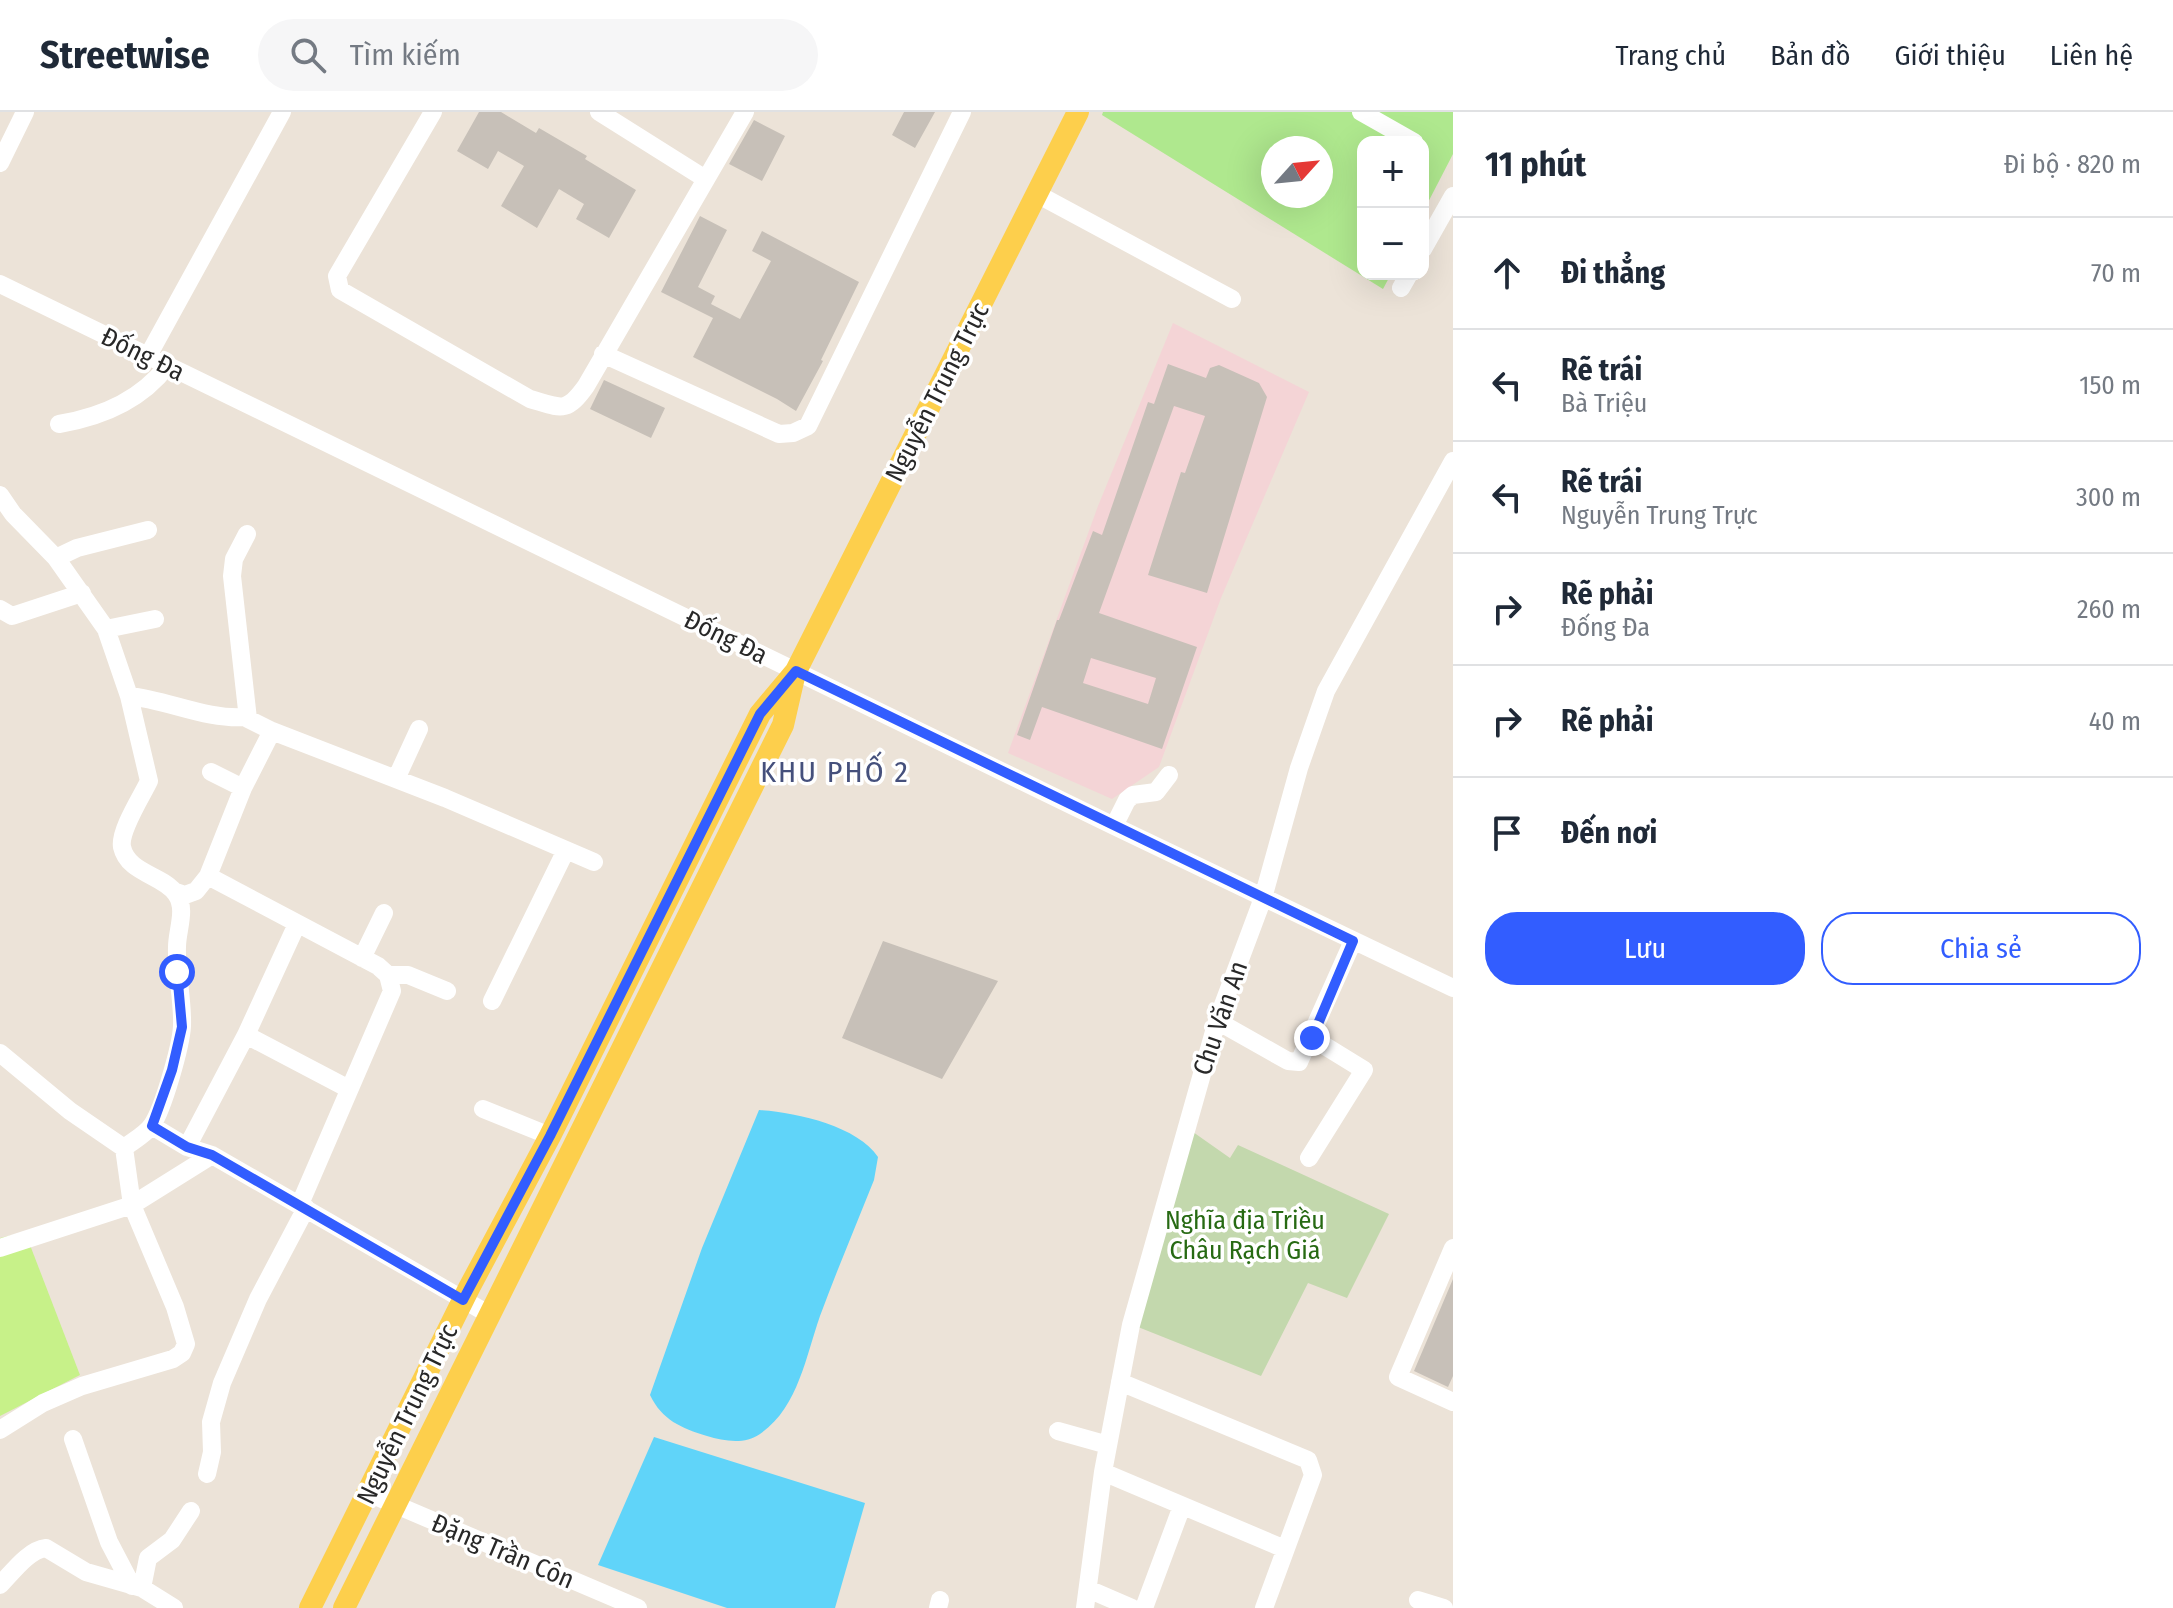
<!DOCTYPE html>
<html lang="vi">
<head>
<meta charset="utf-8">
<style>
  body { margin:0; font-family:"Fira Sans Condensed",sans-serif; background:#f6f6f7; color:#1f2937 }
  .controls { position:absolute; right:24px; top:24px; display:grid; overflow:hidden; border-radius:16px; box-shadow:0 8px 32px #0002 }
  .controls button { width:72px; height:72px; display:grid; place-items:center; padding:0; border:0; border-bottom:2px solid #e0e1e3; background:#fff; color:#1f2937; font:40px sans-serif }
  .compass { position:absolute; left:1261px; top:24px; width:72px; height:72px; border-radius:50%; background:#fff; box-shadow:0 8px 32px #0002; rotate:63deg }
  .stop { position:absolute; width:24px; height:24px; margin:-18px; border:6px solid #325dff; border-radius:50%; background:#fff }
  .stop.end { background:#325dff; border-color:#fff; box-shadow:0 2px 8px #0008 }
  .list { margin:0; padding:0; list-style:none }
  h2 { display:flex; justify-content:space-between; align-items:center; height:104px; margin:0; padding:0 32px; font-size:34px }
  h2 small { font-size:26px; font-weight:400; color:#747a83 }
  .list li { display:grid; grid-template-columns:52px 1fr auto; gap:24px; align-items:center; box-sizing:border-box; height:112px; padding:0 32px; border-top:2px solid #e0e1e3 }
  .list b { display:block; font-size:30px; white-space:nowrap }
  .list p { margin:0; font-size:26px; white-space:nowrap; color:#747a83 }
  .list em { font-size:26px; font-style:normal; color:#747a83 }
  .actions { display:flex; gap:16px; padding:24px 32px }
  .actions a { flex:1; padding:18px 0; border:2px solid #325dff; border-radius:32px; text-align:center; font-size:28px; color:#325dff }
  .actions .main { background:#325dff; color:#fff }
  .icon { flex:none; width:44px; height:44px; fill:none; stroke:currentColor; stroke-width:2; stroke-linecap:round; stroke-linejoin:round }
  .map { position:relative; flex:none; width:1453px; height:1496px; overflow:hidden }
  header { display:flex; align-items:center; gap:48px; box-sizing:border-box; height:112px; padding:0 40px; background:#fff; border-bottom:2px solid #e0e1e3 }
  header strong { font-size:38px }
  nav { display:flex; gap:44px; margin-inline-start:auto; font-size:28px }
  .search { width:560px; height:72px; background:#f6f6f7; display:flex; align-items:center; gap:20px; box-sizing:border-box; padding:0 28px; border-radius:44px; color:#747a83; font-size:30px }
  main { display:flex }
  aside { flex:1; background:#fff }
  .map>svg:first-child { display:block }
</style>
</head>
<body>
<header>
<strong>Streetwise</strong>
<div class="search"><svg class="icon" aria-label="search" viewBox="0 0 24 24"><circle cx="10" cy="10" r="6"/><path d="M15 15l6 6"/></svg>Tìm kiếm</div>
<nav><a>Trang chủ</a><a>Bản đồ</a><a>Giới thiệu</a><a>Liên hệ</a></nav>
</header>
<main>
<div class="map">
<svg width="1453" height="1496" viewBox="0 0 1453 1496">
  <rect width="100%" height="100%" fill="#ece3d8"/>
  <!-- medical -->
  <path fill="#f4d4d6" d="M 1173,211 L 1309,280 L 1221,486 L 1159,655 L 1112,687 L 1008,641 L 1098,394 Z"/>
  <!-- green -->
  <path fill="#afe88e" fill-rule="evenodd" d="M 1103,0 L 1453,0 L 1453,42 L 1423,100 L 1423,30 L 1363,30 L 1363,162 L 1391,162 L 1383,177 L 1102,3 ZM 1273,36 L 1321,36 L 1321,84 L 1273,84 Z"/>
  <!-- cemetery -->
  <path fill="#c3d8ad" d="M 1193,1020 L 1230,1046 L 1238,1033 L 1389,1102 L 1347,1186 L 1308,1171 L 1261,1264 L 1138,1215 Z"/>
  <!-- pitch -->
  <path fill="#c7f189" d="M 25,1120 L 80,1263 L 0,1304 L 0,1126 Z"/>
  <!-- water -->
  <path fill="#60d4f9" d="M 759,998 C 795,1000 858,1014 878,1045 L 874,1068 C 856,1113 837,1158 820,1204 C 806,1244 798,1296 760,1322 C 744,1333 724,1329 707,1324 C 681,1316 662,1308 650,1283 L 702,1136 Z
    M 654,1325 L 865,1391 L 835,1496 L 727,1496 L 598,1453 Z"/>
  <!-- building -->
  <path fill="#c7c0b8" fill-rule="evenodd" d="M 479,0 L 501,0 L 536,21 L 539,16 L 587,44 L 585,47 L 636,78 L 609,126 L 576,107 L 584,92 L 559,77 L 537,116 L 501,94 L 524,54 L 498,39 L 488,57 L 457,39 Z
    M 904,0 L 935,0 L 915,36 L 892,23 Z
    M 754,8 L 785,24 L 762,69 L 729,52 Z
    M 700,104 L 727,118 L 698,175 L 715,184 L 711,192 L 740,207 L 771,149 L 752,139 L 762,119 L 859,170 L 821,248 L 823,249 L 796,299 L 777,287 L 693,245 L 713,206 L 661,180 Z
    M 1168,252 L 1206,266 L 1210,256 L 1219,253 L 1259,271 L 1267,285 L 1207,481 L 1148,463 L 1181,360 L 1185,361 L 1205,304 L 1174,294 L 1099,501 L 1197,535 L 1162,637 L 1042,595 L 1030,628 L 1017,623 L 1057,508 L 1059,508 L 1093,419 L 1102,423 L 1148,290 L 1154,292 ZM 1091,546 L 1156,566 L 1148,592 L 1083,571 Z
    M 604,268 L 665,296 L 651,326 L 590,297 Z
    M 883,829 L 998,869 L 942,967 L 842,926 Z
    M 1453,1167 L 1453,1264 L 1448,1275 L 1414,1259 Z"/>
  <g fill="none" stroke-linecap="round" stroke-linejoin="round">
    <!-- minor -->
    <path stroke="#fff" stroke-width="18" d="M 433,0 L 337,164 L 340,178 L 530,287 C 561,296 566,302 586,274 L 745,0
      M 599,0 L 704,66
      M 1361,0 L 1414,30
      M 0,51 L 25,0
      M 1037,82 L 1232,187
      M 1423,137 L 1453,84
      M 0,172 L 1114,714 L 1453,876
      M 1401,176 L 1409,162
      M 603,242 L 779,322 L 793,321 L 808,314 L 962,0
      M 148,244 L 282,0
      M 59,312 C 101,305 141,288 167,254
      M 0,383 L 13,402 L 56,446 L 106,517 L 129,584 L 149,669 C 142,684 119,719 122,735 C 128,762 164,763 176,782 C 187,797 177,818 177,835 C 176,861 183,888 182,914 C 181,934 163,997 152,1013 C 146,1022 133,1029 124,1036 L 132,1093 L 175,1195 L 186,1232 L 182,1241 L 173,1247 L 82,1274 L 43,1291 L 0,1318
      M 247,422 L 234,447 L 232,464 L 248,607 L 272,619 L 445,686 L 594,750
      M 56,446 L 77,436 L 148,418
      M 0,497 L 12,504 L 82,481
      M 106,517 L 155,507
      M 129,584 C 168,588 206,608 246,605
      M 211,660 L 243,676
      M 396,667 L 419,617
      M 1114,714 L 1127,688 L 1133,683 L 1156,680 L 1169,663
      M 208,764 L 378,854 L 388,863 L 392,879 L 300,1092
      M 176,780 L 185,783 L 196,779 L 208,764 L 243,676 L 272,619
      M 362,846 L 384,801
      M 388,863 L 408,863 L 447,879
      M 492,889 L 566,738
      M 1217,909 L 1288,949 L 1299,950 L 1353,829
      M 246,923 L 349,977
      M 0,941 L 70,999 L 124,1036
      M 483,997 L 550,1024
      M 152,1014 L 187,1035 L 212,1043 L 490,1203
      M 187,1035 L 246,923 L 297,812
      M 1309,1046 L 1364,958 L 1312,926
      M 0,1136 L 132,1093 L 212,1043
      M 1453,1136 L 1398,1265 L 1453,1290
      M 1120,1270 L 1308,1348 L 1313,1363 L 1264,1496
      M 1058,1319 L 1108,1333
      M 73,1327 L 109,1430 L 132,1474
      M 1103,1360 L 1285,1437
      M 207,1362 L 212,1340 L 211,1310 L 222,1271 L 258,1187 L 306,1096
      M 368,1381 L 638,1496
      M 0,1473 C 12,1461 28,1438 46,1436 L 86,1460 L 142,1476 L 174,1496
      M 142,1476 L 148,1446 L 172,1428 L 191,1399
      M 1088,1477 L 1132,1496
      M 1418,1488 L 1444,1496
      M 938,1496 L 940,1488
      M 1085,1496 L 1103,1360 L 1131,1213 L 1217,909 L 1263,786 L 1299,656 L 1326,579 L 1453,349
      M 1144,1496 L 1182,1394"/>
    <!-- major -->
    <path stroke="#fdcf4c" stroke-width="22" d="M 310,1496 L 469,1176 L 550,1024 L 760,602 L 796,559 L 1078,0
      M 344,1496 L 783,613 L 794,565"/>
  </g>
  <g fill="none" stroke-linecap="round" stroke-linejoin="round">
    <!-- route -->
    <path stroke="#325dff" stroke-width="10" d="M 177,860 L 182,915 L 172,958 L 152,1014 L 187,1035 L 212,1043 L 463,1188 L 550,1024 L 760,602 L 796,559 L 1353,829 L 1312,926"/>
  </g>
  <g text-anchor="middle" stroke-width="7" stroke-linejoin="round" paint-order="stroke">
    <!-- street labels -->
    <g font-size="26" fill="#282828" stroke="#fff">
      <text transform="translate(143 242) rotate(26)" y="9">Đống Đa</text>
      <text transform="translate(937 280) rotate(-63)" y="9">Nguyễn Trung Trực</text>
      <text transform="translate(726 525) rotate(26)" y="9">Đống Đa</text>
      <text transform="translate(1220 906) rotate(-71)" y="9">Chu Văn An</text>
      <text transform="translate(407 1302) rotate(-64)" y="9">Nguyễn Trung Trực</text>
      <text transform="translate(503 1439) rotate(23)" y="9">Đặng Trần Côn</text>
    </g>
    <!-- park labels -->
    <g font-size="26" fill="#276a13" stroke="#fff">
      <text x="1245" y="1117">Nghĩa địa Triều<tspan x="1245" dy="30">Châu Rạch Giá</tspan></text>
    </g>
    <!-- quarter labels -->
    <g font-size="30" letter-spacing="2" fill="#45507c" stroke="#fff">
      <text x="835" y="670">KHU PHỐ 2</text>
    </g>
  </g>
</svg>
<div class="controls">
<button>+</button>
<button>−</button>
</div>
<svg class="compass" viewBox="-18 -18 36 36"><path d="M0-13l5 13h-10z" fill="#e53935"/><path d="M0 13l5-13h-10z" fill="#747a83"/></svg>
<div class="stop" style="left:177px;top:860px"></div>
<div class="stop end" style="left:1312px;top:926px"></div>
</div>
<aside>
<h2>11 phút<small>Đi bộ · 820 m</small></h2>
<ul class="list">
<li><svg class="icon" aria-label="ahead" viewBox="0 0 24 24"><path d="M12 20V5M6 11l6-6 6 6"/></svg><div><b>Đi thẳng</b></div><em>70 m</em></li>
<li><svg class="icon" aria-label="left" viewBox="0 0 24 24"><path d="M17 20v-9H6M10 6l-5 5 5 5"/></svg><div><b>Rẽ trái</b><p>Bà Triệu</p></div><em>150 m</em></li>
<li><svg class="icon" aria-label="left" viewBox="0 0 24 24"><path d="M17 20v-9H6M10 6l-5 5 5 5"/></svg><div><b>Rẽ trái</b><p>Nguyễn Trung Trực</p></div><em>300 m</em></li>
<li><svg class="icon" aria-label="right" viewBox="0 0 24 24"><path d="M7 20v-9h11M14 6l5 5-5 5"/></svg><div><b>Rẽ phải</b><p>Đống Đa</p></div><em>260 m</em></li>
<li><svg class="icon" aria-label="right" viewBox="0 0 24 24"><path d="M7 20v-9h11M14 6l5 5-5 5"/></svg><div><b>Rẽ phải</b></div><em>40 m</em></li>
<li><svg class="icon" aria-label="arrive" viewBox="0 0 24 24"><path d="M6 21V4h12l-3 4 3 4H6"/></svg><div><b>Đến nơi</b></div></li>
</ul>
<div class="actions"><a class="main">Lưu</a><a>Chia sẻ</a></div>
</aside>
</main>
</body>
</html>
